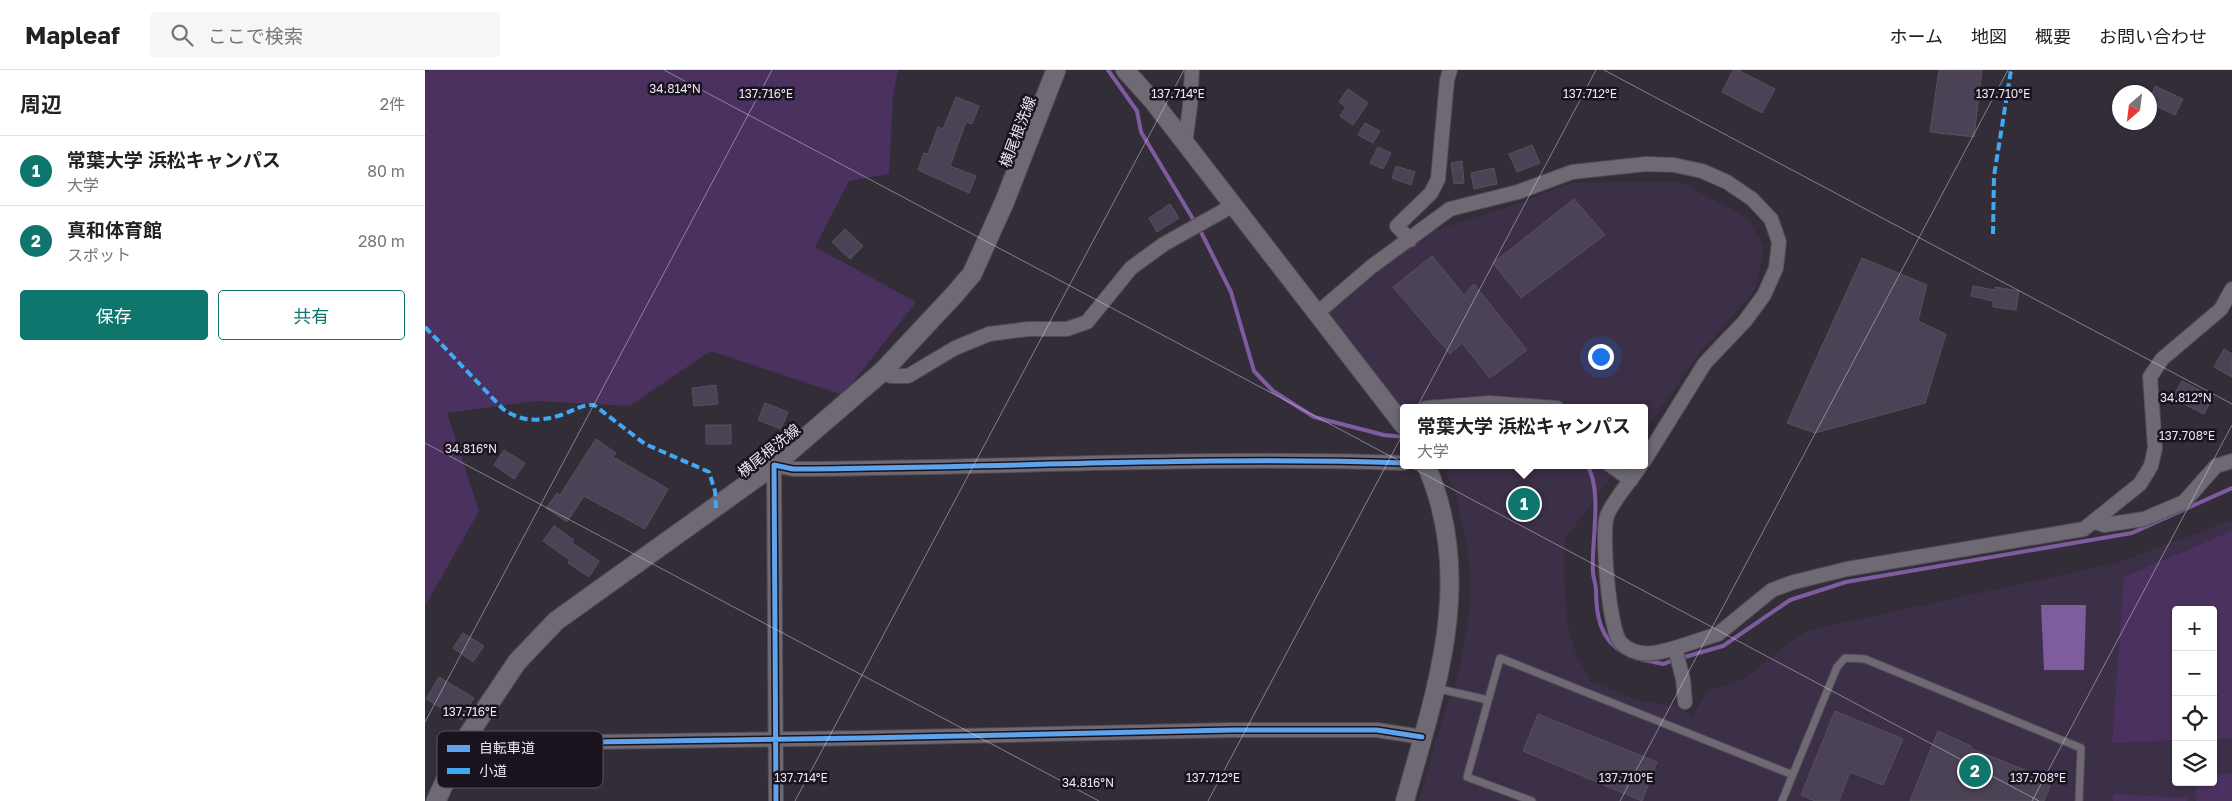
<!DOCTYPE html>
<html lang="ja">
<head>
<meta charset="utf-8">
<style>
  body { margin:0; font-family:"Golos Text","Noto Sans JP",sans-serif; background:#f6f6f6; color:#222 }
  .controls { position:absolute; right:15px; bottom:15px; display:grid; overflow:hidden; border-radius:5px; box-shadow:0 1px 4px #0004 }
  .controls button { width:45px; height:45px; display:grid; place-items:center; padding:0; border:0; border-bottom:1px solid #e0e0e0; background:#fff; color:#222; font:25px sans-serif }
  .compass { position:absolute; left:1687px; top:15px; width:45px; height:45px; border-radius:50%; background:#fff; box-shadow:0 1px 4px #0004; rotate:208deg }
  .you { position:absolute; left:1175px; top:286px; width:18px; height:18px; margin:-12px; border:4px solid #fff; border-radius:50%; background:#1a73e8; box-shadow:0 0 0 8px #1a73e833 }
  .badge { display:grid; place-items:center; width:32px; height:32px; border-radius:50%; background:#0f766e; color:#fff; font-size:16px; font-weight:700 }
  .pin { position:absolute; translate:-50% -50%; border:2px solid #fff; box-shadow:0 1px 5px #0006 }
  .popup { position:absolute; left:975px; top:334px; width:248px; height:65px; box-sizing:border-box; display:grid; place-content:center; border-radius:5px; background:#fff; filter:drop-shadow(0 1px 4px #0005); font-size:16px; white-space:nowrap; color:#767676 }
  .popup b { font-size:19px; color:#222 }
  .popup::after { content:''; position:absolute; left:50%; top:100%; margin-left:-10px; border:10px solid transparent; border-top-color:#fff }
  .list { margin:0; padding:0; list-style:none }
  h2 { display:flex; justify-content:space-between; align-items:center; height:65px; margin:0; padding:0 20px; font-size:21px }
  h2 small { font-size:16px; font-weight:400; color:#767676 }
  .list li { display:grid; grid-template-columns:32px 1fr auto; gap:15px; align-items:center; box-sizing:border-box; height:70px; padding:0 20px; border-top:1px solid #e0e0e0 }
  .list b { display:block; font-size:19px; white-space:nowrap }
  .list p { margin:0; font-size:16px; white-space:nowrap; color:#767676 }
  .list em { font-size:16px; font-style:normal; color:#767676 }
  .actions { display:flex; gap:10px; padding:15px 20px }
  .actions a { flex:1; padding:11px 0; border:1px solid #0f766e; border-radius:5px; text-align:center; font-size:18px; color:#0f766e }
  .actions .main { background:#0f766e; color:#fff }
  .icon { flex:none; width:28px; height:28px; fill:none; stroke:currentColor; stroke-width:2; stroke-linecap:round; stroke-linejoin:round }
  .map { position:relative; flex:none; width:1807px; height:731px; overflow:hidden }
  header { display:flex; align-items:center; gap:30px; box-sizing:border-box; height:70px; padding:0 25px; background:#fff; border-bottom:1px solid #e0e0e0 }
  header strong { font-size:24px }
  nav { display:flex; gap:28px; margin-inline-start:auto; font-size:18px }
  .search { width:350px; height:45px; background:#f6f6f6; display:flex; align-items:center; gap:12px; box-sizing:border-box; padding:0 18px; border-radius:5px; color:#767676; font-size:19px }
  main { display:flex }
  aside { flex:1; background:#fff }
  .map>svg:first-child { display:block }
</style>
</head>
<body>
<header>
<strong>Mapleaf</strong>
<div class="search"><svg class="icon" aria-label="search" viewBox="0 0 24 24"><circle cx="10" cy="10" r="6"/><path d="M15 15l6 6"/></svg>ここで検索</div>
<nav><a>ホーム</a><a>地図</a><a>概要</a><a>お問い合わせ</a></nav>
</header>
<main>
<aside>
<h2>周辺<small>2件</small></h2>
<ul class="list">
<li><span class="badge">1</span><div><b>常葉大学 浜松キャンパス</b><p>大学</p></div><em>80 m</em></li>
<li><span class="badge">2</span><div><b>真和体育館</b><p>スポット</p></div><em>280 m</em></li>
</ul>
<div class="actions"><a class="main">保存</a><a>共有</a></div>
</aside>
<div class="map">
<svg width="1807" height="731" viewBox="0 0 1807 731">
  <rect width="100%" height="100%" fill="#332d38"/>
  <!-- built -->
  <path fill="#3c2f48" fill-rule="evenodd" d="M 1255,112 L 1321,147 L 1339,176 L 1330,220 L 1273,285 L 1219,362 L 1219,338 L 979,338 L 979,340 L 903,244 L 995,165 L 1095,133 L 1146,113 Z
    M 1017,395 L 1195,395 L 1140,469 L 1139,503 L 1142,553 L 1151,584 L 1166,612 L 1213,630 L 1240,635 L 1254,635 L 1267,648 L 1282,621 L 1319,609 L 1371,567 L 1389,559 L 1692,493 L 1807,450 L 1807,731 L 994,731 L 1021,636 L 1031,614 L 1043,554 L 1046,514 L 1043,480 L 1030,421 ZM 1751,540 L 1788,540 L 1788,712 L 1751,712 Z"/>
  <!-- green -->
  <path fill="#4a3160" d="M 4,0 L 473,0 L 468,27 L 464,104 L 424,111 L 390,177 L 491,232 L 418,325 L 286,281 L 204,336 L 111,331 L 22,343 L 54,441 L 0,536 L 0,4 Z
    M 1807,461 L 1807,668 L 1788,669 L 1788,540 L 1751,540 L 1751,670 L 1687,673 L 1699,507 Z
    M 1807,703 L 1807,731 L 1771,731 L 1772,712 L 1788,712 L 1788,704 Z
    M 1688,724 L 1762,728 L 1762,731 L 1688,731 Z"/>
  <!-- water -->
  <path fill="#7f5ba0" d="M 1616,535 L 1661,535 L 1659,600 L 1619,600 Z"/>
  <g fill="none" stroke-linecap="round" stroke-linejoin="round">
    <!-- stream -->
    <path stroke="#7f5ba0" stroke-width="4" d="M 683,0 L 712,41 L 716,62 L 777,164 L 806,222 L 829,301 L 848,321 L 889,347 L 959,365 L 979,367
      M 1162,395 C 1178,421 1166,471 1168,501 C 1168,508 1171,514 1171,520 C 1171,545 1175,570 1199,583
      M 1210,588 L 1238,594 L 1249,590
      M 1256,588 L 1298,576 L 1365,530 L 1421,512 L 1707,463 L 1807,418"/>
  </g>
  <!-- building -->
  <path fill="#4c4255" stroke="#56515b" d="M 1308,0 L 1313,0 L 1350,19 L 1337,43 L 1297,22 Z
    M 1514,0 L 1557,0 L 1549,67 L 1505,62 Z
    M 1730,16 L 1758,29 L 1750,45 L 1724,33 Z
    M 923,19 L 943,33 L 928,55 L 915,46 L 921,37 L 914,32 Z
    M 531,27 L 554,36 L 547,54 L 541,52 L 525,96 L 551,106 L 544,123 L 493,100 L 499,83 L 503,84 L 513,57 L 518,59 Z
    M 940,53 L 955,61 L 948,73 L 933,65 Z
    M 1107,75 L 1115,93 L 1092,102 L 1084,84 Z
    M 953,77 L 966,83 L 958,99 L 945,93 Z
    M 1037,91 L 1039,113 L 1029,114 L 1026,93 Z
    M 971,96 L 990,102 L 986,115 L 967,108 Z
    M 1069,98 L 1072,114 L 1049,119 L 1046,103 Z
    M 1149,129 L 1180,165 L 1096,228 L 1068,193 Z
    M 745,134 L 754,148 L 732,162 L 724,148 Z
    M 420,159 L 438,176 L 425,189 L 407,172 Z
    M 1007,186 L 1039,225 L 1049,214 L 1102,280 L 1065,308 L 1037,273 L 1025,284 L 968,217 Z
    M 1437,188 L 1502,215 L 1493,251 L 1521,264 L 1500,333 L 1390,363 L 1362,353 Z
    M 1548,216 L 1570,220 L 1570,217 L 1594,221 L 1591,240 L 1568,237 L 1568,231 L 1546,226 Z
    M 1799,279 L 1807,284 L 1807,307 L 1789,297 Z
    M 1757,311 L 1788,327 L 1779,344 L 1747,328 Z
    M 291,315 L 293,334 L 269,336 L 267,318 Z
    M 340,333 L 363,342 L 356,359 L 333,350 Z
    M 281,355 L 306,355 L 306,374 L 281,374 Z
    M 171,369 L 191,383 L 188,387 L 243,419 L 220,459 L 159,426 L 142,452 L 121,438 L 132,423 L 135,425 Z
    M 79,380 L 100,393 L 89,409 L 69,395 Z
    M 129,456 L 149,470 L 147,473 L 174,491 L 164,507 L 143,493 L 145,490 L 118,471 Z
    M 38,563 L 59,576 L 48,592 L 28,578 Z
    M 14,607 L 49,628 L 36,650 L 1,629 Z
    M 1410,641 L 1478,669 L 1458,715 L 1425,702 L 1414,731 L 1390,731 L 1376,725 Z
    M 1113,644 L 1232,692 L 1217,731 L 1098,681 Z
    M 1513,661 L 1546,676 L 1545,678 L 1627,711 L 1619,731 L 1485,731 Z"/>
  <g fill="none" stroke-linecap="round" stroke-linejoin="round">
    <defs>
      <path id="service" d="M 1010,618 L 1063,630
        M 1107,731 L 1042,707 L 1075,588 L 1368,705
        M 1357,731 L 1412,597 L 1420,588 L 1440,589 L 1656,678 L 1654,731"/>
      <path id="minor" d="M 760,74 L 765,36 L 767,0
        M 985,170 L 972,156 L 1006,123 L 1013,109 L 1022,10 L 1025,0
        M 891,244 L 946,197 L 1025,139 L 1093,122 L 1147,102 L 1221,94 L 1249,95 L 1277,101 L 1302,112 L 1327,129 L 1346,149 L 1354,172 L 1351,198 L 1339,225 L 1320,251 L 1280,293 L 1219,391
        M 458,301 L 466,306 L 483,306 L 530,278 L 564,264 L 603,259 L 642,259 L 662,252 L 706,198 L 739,174 L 807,136
        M 1001,338 L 1065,333 L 1132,338
        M 1185,395 L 1206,410
        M 1216,395 C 1208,408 1186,433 1182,446 C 1176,462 1184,561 1196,573 C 1211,588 1231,584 1250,578 L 1258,609 L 1260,632
        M 1670,452 L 1679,455 L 1719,449 L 1759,432 L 1791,396 L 1807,391
        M 1250,578 L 1293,564 L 1347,520 L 1369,512 L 1422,499 L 1659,459 L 1715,414 L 1726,396 L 1730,378 L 1725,307 L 1737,289 L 1796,239 L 1807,219
        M 37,674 L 438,668 L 807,660 L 952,660 L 997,667
        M 351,731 L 349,395 L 368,399 C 572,398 776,386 979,393"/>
      <path id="tertiary" d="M 700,0 L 727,30 L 979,356
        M 980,731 C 1011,619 1051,509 1001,395"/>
      <path id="secondary" d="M 11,731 L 37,674 L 92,592 L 131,551 L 349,395 L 458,301 L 529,225 L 547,204 L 579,133 L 631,0"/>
    </defs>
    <!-- service casing -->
    <use href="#service" stroke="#514b55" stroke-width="9"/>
    <!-- minor casing -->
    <use href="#minor" stroke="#514b55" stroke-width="16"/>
    <!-- tertiary casing -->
    <use href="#tertiary" stroke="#514b55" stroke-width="20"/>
    <!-- secondary casing -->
    <use href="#secondary" stroke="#514b55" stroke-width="21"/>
    <!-- service -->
    <use href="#service" stroke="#6e6973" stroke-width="7"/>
    <!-- minor -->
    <use href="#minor" stroke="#6e6973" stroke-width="14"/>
    <!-- tertiary -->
    <use href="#tertiary" stroke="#6e6973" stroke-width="18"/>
    <!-- secondary -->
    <use href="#secondary" stroke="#6e6973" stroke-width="19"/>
    <!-- quiet -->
    <path stroke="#3fa9f5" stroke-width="4" stroke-dasharray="8 4" stroke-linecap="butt" d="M 1568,164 L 1569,106 L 1586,0
      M 0,257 L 78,339 C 96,352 114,352 136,345 C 148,341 157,334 169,335 L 220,374 L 284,402 L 290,421 L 291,439"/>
    <defs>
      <path id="cycleway" d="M 37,674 L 438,668 L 807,660 L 952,660 L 997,667
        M 351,731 L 349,395 L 368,399 C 572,398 776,386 979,393"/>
    </defs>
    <!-- cycleway casing -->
    <use href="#cycleway" stroke="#18131d" stroke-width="8"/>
    <!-- cycleway -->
    <use href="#cycleway" stroke="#60a3ed" stroke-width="5"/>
  </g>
  <!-- ticks -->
  <path fill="none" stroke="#ebe5f3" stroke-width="1" stroke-opacity="0.45" d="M 239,0 L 1614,731M 1179,0 L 1807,334M 0,373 L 674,731M 0,652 L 347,0M 370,731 L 759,0M 783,731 L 1171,0M 1195,731 L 1583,0M 1607,731 L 1807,355"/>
  <g text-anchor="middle" stroke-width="5" stroke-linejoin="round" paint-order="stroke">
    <!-- street labels -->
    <g font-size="15" fill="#ebe5f3" stroke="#18131d">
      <text transform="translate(593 62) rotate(-69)" y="5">横尾根洗線</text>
      <text transform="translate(344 381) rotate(-39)" y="5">横尾根洗線</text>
    </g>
  </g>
  <!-- legend -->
  <rect x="12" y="661" width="166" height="57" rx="8" fill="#18131d" stroke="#57525d" stroke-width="1"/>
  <rect x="22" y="675" width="23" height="7" fill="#60a3ed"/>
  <rect x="22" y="698" width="23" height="6" fill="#3fa9f5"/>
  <g font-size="14" fill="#ebe5f3">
    <text x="54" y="683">自転車道</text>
    <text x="54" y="706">小道</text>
  </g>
  <g font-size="12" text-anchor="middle" fill="#ebe5f3" stroke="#18131d" stroke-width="5" stroke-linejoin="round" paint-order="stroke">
    <text x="250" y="23">34.814°N</text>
    <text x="341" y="28">137.716°E</text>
    <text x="1165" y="28">137.712°E</text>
    <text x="753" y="28">137.714°E</text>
    <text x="1578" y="28">137.710°E</text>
    <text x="1761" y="332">34.812°N</text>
    <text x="1762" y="370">137.708°E</text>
    <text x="46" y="383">34.816°N</text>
    <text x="45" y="646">137.716°E</text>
    <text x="376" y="712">137.714°E</text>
    <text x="788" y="712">137.712°E</text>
    <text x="1201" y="712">137.710°E</text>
    <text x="1613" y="712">137.708°E</text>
    <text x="663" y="717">34.816°N</text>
  </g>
</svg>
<div class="controls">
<button>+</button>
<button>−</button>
<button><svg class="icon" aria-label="locate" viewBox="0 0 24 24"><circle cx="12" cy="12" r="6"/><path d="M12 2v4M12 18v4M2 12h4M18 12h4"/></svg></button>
<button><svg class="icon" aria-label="layers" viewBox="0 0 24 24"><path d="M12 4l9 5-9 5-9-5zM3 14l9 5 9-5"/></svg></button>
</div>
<svg class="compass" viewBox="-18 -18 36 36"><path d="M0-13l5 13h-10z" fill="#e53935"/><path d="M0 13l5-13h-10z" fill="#767676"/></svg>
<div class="you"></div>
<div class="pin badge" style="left:1099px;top:434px">1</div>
<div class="popup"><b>常葉大学 浜松キャンパス</b>大学</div>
<div class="pin badge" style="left:1550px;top:701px">2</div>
</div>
</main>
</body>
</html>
